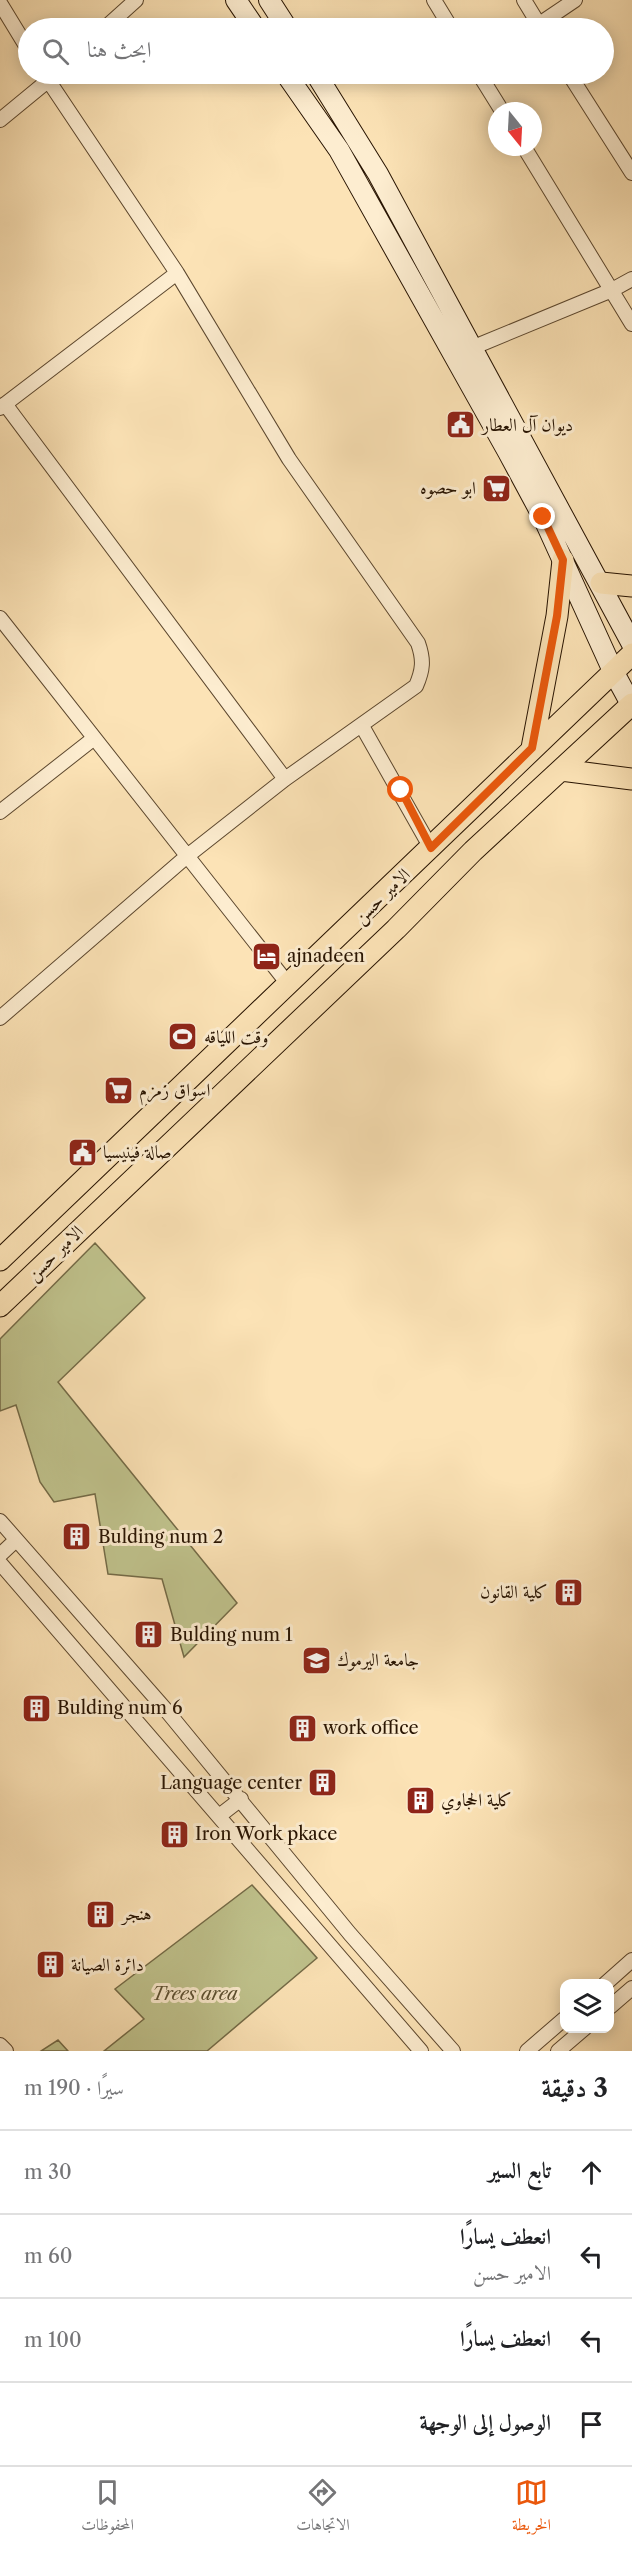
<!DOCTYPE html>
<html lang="ar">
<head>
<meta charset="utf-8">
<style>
  body { margin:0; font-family:"Libre Caslon Text",Amiri,serif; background:#f2f2f2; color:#202124; direction:rtl }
  .controls { position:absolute; right:18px; bottom:18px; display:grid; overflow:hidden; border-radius:12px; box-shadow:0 3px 15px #0003 }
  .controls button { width:54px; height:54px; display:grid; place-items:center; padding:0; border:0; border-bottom:2px solid #e0e0e0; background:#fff; color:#202124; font:30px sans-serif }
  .compass { position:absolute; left:488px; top:102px; width:54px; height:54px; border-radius:50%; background:#fff; box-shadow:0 3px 15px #0003; rotate:162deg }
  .stop { position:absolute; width:18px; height:18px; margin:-14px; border:4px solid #ea580c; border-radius:50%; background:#fff }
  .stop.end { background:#ea580c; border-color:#fff; box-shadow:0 2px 6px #0008 }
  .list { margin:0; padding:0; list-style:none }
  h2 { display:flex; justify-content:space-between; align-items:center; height:78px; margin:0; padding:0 24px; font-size:26px }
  h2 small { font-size:20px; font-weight:400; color:#757577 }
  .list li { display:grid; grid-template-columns:39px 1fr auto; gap:18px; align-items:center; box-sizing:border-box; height:84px; padding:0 24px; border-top:2px solid #e0e0e0 }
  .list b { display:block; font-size:22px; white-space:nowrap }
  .list p { margin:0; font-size:20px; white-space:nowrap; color:#757577 }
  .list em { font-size:20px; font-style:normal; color:#757577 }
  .icon { flex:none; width:33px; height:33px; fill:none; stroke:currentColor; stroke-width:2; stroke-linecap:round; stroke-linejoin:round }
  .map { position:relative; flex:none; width:632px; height:2051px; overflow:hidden; direction:ltr }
  .search { position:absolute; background:#fff; box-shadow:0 3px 15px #0003; left:18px; right:18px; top:18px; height:66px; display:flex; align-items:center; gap:15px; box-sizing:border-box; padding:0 21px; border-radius:33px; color:#757577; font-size:22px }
  .sheet { height:414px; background:#fff }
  nav { display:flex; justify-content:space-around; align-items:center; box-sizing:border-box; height:84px; border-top:2px solid #e0e0e0; background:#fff; font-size:16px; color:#757577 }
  nav a { display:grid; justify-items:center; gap:3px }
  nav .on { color:#ea580c }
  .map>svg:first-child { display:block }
</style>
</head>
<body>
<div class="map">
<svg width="632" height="2051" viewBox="0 0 632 2051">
  <rect width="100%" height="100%" fill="#fce3b6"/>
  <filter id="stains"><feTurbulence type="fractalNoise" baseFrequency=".00333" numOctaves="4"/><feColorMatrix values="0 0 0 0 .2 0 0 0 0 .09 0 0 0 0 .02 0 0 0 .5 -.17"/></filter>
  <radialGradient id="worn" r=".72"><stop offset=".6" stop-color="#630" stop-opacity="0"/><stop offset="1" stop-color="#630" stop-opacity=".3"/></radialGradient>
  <!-- green -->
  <path fill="#c0c38d" stroke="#746b47" stroke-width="1.5" d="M 95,1243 L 145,1298 L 58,1382 L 237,1603 L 184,1657 L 162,1579 L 108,1574 L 95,1494 L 54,1502 L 40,1482 L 16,1405 L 0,1411 L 0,1339 Z
    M 252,1885 L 317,1958 L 207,2051 L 104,2051 L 144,2019 L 115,1989 Z
    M 58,2040 L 68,2051 L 41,2051 Z"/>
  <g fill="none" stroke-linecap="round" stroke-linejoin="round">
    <defs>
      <path id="street" d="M 434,0 L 451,28
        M 524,0 L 541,28
        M 0,3 L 28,49
        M 538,25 L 575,0
        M 105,28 L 136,0
        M 479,74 L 502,111
        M 569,74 L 632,173
        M 0,120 L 56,74
        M 524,147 L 632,324
        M 474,347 L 612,290 L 632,279
        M 5,404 L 285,779
        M 0,408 L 177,273
        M 0,618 L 288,984
        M 362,726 L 431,848
        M 0,812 L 93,739
        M 0,1018 L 186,857 L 285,779 L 416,686 C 423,670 424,660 418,643 L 289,459 L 177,273 L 44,74
        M 0,1521 L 166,1710 L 350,1934 L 453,2051
        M 0,1555 L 16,1540
        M 0,1563 L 421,2051
        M 219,1816 L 241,1799
        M 605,1984 L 632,1960
        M 610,2007 L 632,1988
        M 0,2045 L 6,2051
        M 527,2051 L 564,2019
        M 558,2051 L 585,2028"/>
      <path id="secondary" d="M 236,0 L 255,28
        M 269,0 L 287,28
        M 286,74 L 339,150 L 508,452 L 543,517 L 613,671 L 632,706
        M 316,74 L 378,174 L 632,644"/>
      <path id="primary" d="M 601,583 L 632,586
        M 532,748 L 557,616 L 563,560
        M 561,770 L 632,779
        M 0,1260 L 632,654
        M 0,1306 L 396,929 L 473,851 L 632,704"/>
    </defs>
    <!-- street casing -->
    <use href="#street" stroke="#5c472e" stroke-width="16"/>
    <!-- secondary casing -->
    <use href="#secondary" stroke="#271301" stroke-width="22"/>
    <!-- primary casing -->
    <use href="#primary" stroke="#271301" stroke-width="23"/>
    <!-- street -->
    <use href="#street" stroke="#fdedd0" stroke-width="14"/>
    <!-- secondary -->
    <use href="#secondary" stroke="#fdedd0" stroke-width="20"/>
    <!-- primary -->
    <use href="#primary" stroke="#fce3b6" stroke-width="21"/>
  </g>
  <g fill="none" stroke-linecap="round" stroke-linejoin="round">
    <!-- route -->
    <path stroke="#ea580c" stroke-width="8" d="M 401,790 L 431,848 L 532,748 L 557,616 L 563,560 L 543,517"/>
  </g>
  <!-- icons -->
  <defs>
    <symbol id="civic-square" viewBox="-11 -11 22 22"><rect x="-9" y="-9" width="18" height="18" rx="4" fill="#8f2418" stroke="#fdedd0"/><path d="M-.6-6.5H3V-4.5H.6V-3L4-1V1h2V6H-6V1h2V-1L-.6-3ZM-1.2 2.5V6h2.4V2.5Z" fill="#fff"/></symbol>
    <symbol id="supermarket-square" viewBox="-11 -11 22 22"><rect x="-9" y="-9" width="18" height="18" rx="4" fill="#8f2418" stroke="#fdedd0"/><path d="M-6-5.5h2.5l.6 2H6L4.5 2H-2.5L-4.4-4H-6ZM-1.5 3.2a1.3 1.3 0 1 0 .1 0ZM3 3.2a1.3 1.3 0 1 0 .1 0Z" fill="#fff"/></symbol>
    <symbol id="hotel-square" viewBox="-11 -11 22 22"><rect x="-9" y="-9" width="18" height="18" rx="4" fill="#8f2418" stroke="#fdedd0"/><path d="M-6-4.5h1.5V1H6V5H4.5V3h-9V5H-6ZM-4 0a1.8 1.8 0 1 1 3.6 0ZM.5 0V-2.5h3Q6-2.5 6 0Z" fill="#fff"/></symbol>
    <symbol id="stadium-square" viewBox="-11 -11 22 22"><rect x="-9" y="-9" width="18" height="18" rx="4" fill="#8f2418" stroke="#fdedd0"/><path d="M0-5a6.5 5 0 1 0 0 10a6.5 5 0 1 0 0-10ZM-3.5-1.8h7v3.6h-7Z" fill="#fff"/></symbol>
    <symbol id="building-square" viewBox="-11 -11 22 22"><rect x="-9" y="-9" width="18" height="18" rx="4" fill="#8f2418" stroke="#fdedd0"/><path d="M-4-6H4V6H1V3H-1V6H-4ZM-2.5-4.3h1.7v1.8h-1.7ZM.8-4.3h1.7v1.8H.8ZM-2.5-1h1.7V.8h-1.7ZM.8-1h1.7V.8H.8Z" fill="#fff"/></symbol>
    <symbol id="university-square" viewBox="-11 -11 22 22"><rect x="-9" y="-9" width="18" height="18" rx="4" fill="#8f2418" stroke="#fdedd0"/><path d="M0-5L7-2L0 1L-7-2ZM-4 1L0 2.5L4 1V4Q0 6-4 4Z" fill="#fff"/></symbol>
  </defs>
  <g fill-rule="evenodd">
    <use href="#civic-square" x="444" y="408" width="33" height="33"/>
    <use href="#supermarket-square" x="480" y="472" width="33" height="33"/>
    <use href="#hotel-square" x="250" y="940" width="33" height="33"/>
    <use href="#stadium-square" x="166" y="1020" width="33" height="33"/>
    <use href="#supermarket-square" x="102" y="1074" width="33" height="33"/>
    <use href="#civic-square" x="66" y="1136" width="33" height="33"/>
    <use href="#building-square" x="60" y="1520" width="33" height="33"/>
    <use href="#building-square" x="552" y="1576" width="33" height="33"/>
    <use href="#building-square" x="132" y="1618" width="33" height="33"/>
    <use href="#university-square" x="300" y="1644" width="33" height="33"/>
    <use href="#building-square" x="20" y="1692" width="33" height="33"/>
    <use href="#building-square" x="286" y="1712" width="33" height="33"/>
    <use href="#building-square" x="306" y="1766" width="33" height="33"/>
    <use href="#building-square" x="404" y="1784" width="33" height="33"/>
    <use href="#building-square" x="158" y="1818" width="33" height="33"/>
    <use href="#building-square" x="84" y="1898" width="33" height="33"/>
    <use href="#building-square" x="34" y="1948" width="33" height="33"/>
  </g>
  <g text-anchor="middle" stroke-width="6" stroke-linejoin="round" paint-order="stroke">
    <!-- poi labels -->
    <g font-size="18" fill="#271301" stroke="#fdedd0" text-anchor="start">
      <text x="482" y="431">ديوان آل العطار</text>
      <text x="476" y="494" text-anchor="end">ابو حصوه</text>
      <text x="287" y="962">ajnadeen</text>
      <text x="204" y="1043">وقت اللياقه</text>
      <text x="139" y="1096">اسواق زمزم</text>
      <text x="103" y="1158">صالة فينيسيا</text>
      <text x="98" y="1543">Bulding num 2</text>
      <text x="548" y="1598" text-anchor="end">كلية القانون</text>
      <text x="170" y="1641">Bulding num 1</text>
      <text x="337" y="1666">جامعة اليرموك</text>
      <text x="57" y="1714">Bulding num 6</text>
      <text x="323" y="1734">work office</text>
      <text x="302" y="1789" text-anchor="end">Language center</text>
      <text x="441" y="1806">كلية الحجاوي</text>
      <text x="195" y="1840">Iron Work pkace</text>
      <text x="122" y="1920">هنجر</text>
      <text x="71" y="1971">دائرة الصيانة</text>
    </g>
    <!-- street labels -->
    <g font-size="18" fill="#271301" stroke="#fdedd0">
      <text transform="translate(382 896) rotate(-44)" y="6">الامير حسن</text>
      <text transform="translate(55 1253) rotate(-44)" y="6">الامير حسن</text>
    </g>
    <!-- park labels -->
    <g font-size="18" font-style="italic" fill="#5d5132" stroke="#fdedd0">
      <text x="195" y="2000">Trees area</text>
    </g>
  </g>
  <rect width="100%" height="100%" filter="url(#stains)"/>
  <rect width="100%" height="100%" fill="url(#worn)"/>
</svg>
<div class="controls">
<button><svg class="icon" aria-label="layers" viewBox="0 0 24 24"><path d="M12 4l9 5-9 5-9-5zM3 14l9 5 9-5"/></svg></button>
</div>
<svg class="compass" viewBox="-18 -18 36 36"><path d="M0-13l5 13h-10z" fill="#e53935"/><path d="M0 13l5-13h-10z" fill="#757577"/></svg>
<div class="stop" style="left:401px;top:790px"></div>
<div class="stop end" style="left:543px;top:517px"></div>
<div class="search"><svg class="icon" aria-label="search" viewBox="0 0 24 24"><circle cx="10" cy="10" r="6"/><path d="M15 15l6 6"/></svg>ابحث هنا</div>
</div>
<section class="sheet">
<h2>3 دقيقة<small>سيرًا · 190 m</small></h2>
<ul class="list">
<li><svg class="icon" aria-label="ahead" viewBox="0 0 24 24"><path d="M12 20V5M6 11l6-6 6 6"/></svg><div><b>تابع السير</b></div><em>30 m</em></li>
<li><svg class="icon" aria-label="left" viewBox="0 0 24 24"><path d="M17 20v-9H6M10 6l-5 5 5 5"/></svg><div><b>انعطف يسارًا</b><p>الامير حسن</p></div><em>60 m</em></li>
<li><svg class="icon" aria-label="left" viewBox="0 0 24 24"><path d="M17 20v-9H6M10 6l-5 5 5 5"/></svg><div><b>انعطف يسارًا</b></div><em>100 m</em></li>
<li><svg class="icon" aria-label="arrive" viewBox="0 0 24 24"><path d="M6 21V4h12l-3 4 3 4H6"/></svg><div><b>الوصول إلى الوجهة</b></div></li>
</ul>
</section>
<nav>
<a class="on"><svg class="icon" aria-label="map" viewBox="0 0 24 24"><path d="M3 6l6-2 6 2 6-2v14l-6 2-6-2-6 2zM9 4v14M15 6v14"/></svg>الخريطة</a>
<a><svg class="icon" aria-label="directions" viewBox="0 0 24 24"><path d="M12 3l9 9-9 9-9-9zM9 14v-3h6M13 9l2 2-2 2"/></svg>الاتجاهات</a>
<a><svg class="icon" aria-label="saved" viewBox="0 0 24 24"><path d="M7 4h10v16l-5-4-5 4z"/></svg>المحفوظات</a>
</nav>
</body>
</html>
